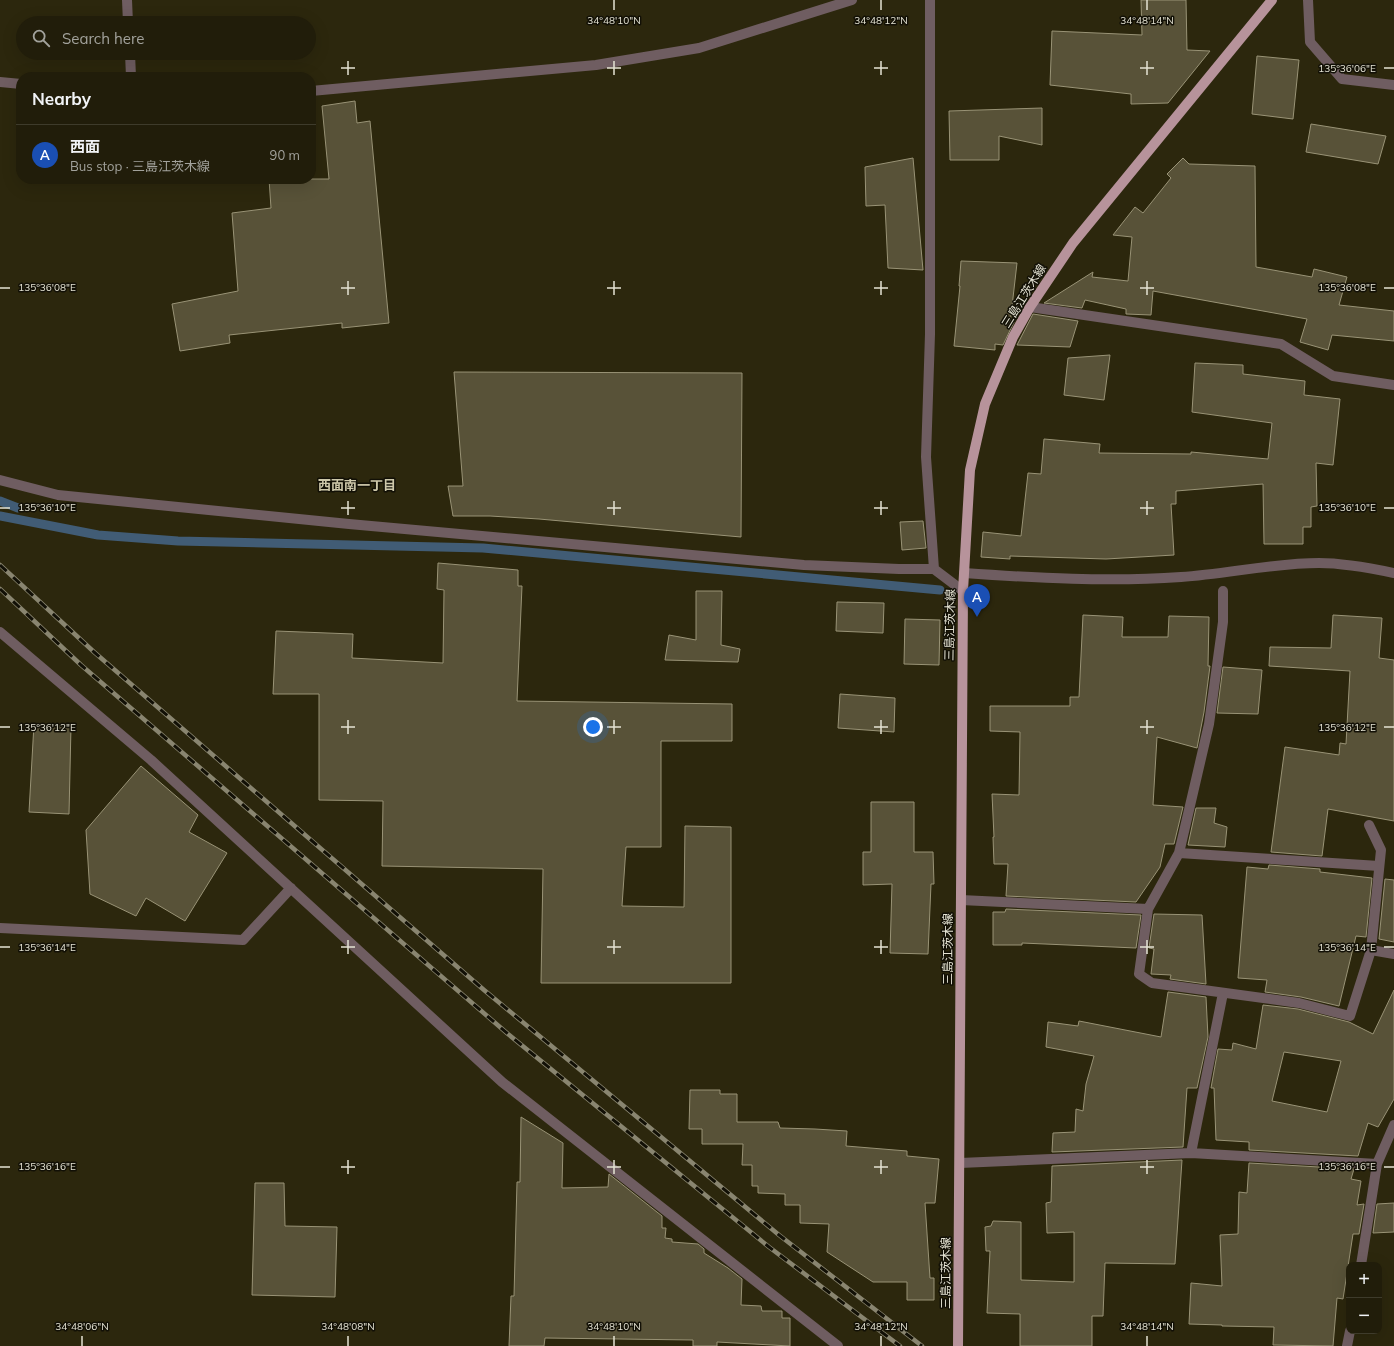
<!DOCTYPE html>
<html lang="en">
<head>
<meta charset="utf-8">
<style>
  body { margin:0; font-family:Mulish,"Noto Sans JP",sans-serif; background:#2d2a18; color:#f1f3f6 }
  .controls { position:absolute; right:12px; bottom:12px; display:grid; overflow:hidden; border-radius:8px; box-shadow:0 4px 16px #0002 }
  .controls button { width:36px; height:36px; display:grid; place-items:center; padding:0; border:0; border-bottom:1px solid #3e3b2b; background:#211d0a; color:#f1f3f6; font:20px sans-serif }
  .you { position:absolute; left:593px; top:727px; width:14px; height:14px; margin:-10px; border:3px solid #fff; border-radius:50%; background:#1a73e8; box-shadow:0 0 0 6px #1a73e833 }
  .badge { display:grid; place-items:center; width:26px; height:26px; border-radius:50%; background:#d0b736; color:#fff; font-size:13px; font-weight:700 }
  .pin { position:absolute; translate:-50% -33px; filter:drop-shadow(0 1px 2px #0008) }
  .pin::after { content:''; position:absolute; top:21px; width:14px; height:12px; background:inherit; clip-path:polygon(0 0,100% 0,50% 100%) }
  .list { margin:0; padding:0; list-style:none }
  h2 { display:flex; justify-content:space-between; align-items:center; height:52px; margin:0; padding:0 16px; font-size:17px }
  h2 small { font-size:13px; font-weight:400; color:#a2a29c }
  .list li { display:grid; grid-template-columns:26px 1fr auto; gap:12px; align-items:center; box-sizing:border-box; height:60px; padding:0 16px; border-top:1px solid #3e3b2b }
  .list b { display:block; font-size:15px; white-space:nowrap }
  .list p { margin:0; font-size:13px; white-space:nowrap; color:#a2a29c }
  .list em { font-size:13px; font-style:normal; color:#a2a29c }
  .icon { flex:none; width:22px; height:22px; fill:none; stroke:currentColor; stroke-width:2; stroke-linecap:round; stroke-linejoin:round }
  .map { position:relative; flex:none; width:1394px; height:1346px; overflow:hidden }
  .search { position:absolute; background:#211d0a; box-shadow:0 4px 16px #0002; left:16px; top:16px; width:300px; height:44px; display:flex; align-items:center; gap:10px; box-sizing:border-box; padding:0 14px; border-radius:22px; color:#a2a29c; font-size:15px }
  .panel { position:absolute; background:#211d0a; box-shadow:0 4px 16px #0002; left:16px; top:72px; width:300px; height:112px; border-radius:16px }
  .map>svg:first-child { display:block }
</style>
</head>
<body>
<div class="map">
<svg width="1394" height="1346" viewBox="0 0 1394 1346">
  <rect width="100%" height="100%" fill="#2c270d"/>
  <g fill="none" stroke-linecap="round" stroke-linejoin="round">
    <!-- stream -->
    <path stroke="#415c75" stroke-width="9" d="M 0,501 L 18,508
      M 0,516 L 98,535 L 178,541 L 483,548 L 940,590"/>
  </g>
  <!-- building -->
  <path fill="#585238" stroke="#999376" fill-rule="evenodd" d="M 1141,0 L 1186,0 L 1187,50 L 1210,51 L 1168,103 L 1131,104 L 1131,94 L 1050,85 L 1052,31 L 1142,35 Z
    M 1257,56 L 1299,60 L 1293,119 L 1252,114 Z
    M 355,101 L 357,123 L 370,121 L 389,323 L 342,328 L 342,323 L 229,335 L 230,343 L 180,351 L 172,304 L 238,291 L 232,213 L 271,208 L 269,179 L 329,179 L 322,106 Z
    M 1042,108 L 1042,145 L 999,136 L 999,160 L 950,160 L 949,111 Z
    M 1311,124 L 1386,136 L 1378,164 L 1306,152 Z
    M 913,158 L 923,270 L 888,268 L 885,205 L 866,206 L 865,167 Z
    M 1183,158 L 1189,164 L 1255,166 L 1256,267 L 1312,277 L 1314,269 L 1347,277 L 1339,305 L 1394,311 L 1394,341 L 1332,335 L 1328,350 L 1300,342 L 1307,319 L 1153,291 L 1151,315 L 1126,314 L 1126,309 L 1085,300 L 1082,308 L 1044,303 L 1093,272 L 1092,277 L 1128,281 L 1132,237 L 1113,235 L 1135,207 L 1143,213 L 1171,178 L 1167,174 Z
    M 961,261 L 1017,263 L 1010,324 L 1014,322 L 1003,345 L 995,344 L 995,350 L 954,346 L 960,286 L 959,286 Z
    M 1033,314 L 1078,321 L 1070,347 L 1017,345 Z
    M 1110,355 L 1104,400 L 1064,395 L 1068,358 Z
    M 1195,363 L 1243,365 L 1243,374 L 1305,381 L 1304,395 L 1340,399 L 1333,465 L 1316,463 L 1317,506 L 1311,507 L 1311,527 L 1303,527 L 1303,544 L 1264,544 L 1263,484 L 1176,491 L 1176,504 L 1171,504 L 1174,555 L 1106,559 L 1010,556 L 1010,559 L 981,557 L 983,532 L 1021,536 L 1028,473 L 1041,474 L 1044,439 L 1100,444 L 1099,453 L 1191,454 L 1191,452 L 1268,459 L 1272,423 L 1192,412 Z
    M 454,372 L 742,373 L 741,537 L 539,519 L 490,516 L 453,516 L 448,486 L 463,486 Z
    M 923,521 L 926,548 L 902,550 L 900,522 Z
    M 438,563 L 518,570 L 518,586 L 522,586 L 517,701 L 732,704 L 732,741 L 661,741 L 661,847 L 626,847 L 622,906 L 684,907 L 685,826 L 731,827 L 731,983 L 541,983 L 543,869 L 382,866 L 383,801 L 319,800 L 319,694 L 273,694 L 276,631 L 353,634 L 352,658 L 443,663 L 444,590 L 437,589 Z
    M 696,591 L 722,591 L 721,645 L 740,649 L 738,662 L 665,660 L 669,635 L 696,640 Z
    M 837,602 L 884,603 L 883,633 L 836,631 Z
    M 1083,615 L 1123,617 L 1122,637 L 1168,637 L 1169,616 L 1209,617 L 1208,666 L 1210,666 L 1204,712 L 1197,748 L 1157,737 L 1153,805 L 1183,807 L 1174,844 L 1165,844 L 1160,867 L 1136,902 L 1006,896 L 1008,864 L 994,864 L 993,837 L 994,837 L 992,794 L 1019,795 L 1020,732 L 990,731 L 990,706 L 1070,706 L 1070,697 L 1079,697 Z
    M 1333,615 L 1382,618 L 1379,658 L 1394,660 L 1394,821 L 1328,809 L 1322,856 L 1271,852 L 1285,747 L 1339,755 L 1340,743 L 1346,744 L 1350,671 L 1269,666 L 1270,647 L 1331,648 Z
    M 905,619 L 940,620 L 939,665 L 904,664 Z
    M 1223,667 L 1262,670 L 1258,714 L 1217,713 Z
    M 840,694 L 895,698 L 894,732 L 838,728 Z
    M 34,724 L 71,726 L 69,814 L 29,812 Z
    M 141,766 L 198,815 L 189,832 L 227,853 L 185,921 L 146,898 L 136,916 L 90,894 L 86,830 Z
    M 871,802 L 914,802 L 914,852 L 933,852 L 934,884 L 931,884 L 928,954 L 890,953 L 892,884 L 863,885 L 863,852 L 871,852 Z
    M 1196,808 L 1216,808 L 1214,823 L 1227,827 L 1225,847 L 1188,845 Z
    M 1269,865 L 1320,869 L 1320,872 L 1372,878 L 1366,937 L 1356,936 L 1339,1006 L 1301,997 L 1265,992 L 1267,980 L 1238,978 L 1247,867 L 1268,869 Z
    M 1385,879 L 1394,880 L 1394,942 L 1379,939 Z
    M 1006,909 L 1141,915 L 1136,948 L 1022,943 L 1022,945 L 993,945 L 993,912 L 1005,912 Z
    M 1154,914 L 1202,915 L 1206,984 L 1170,979 L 1171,975 L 1151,974 L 1154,949 L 1149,948 Z
    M 1394,990 L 1394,1099 L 1378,1127 L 1368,1123 L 1358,1156 L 1249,1150 L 1249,1142 L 1216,1140 L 1214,1088 L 1211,1088 L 1218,1049 L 1232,1050 L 1233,1043 L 1256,1049 L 1263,1005 L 1298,1009 L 1349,1022 L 1373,1034 ZM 1284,1052 L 1341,1061 L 1327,1112 L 1272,1101 Z
    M 1168,992 L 1206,997 L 1208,1037 L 1197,1088 L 1187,1088 L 1183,1147 L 1052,1152 L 1053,1133 L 1075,1132 L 1076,1109 L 1083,1111 L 1086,1084 L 1094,1056 L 1046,1047 L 1048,1022 L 1078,1026 L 1079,1021 L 1161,1037 Z
    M 690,1090 L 720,1090 L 720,1094 L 737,1094 L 737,1122 L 778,1122 L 780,1128 L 815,1129 L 847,1131 L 846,1146 L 907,1151 L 907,1156 L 939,1159 L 935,1203 L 925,1203 L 930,1278 L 934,1278 L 934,1300 L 907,1300 L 907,1282 L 873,1282 L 827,1252 L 829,1224 L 800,1223 L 800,1205 L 785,1205 L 785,1194 L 758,1193 L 758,1186 L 752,1186 L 752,1165 L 742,1165 L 743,1144 L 702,1144 L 702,1129 L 689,1129 Z
    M 521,1117 L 563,1143 L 562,1188 L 608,1187 L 609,1174 L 662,1216 L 662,1228 L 666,1228 L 665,1238 L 672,1239 L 672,1242 L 698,1244 L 704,1249 L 704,1253 L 728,1268 L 742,1279 L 741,1305 L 761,1306 L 762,1311 L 782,1311 L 782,1318 L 790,1318 L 790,1346 L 717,1342 L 717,1346 L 693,1346 L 693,1340 L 545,1338 L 544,1346 L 509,1346 L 511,1296 L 514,1296 L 517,1182 L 520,1182 Z
    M 1182,1160 L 1175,1264 L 1105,1263 L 1103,1316 L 1092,1316 L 1092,1346 L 1020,1346 L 1020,1314 L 987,1313 L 990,1251 L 986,1251 L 985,1227 L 991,1226 L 993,1221 L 1021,1222 L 1021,1280 L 1074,1282 L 1074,1232 L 1047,1233 L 1046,1203 L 1051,1202 L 1052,1166 Z
    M 1249,1163 L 1354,1169 L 1351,1179 L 1361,1181 L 1357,1205 L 1364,1204 L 1359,1234 L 1353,1234 L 1343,1299 L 1337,1298 L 1333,1346 L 1273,1345 L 1274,1327 L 1222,1326 L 1222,1325 L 1189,1324 L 1191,1283 L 1222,1286 L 1220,1235 L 1238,1234 L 1239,1192 L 1247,1193 Z
    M 255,1183 L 284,1183 L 285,1226 L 337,1227 L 335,1297 L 252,1295 Z
    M 1394,1203 L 1394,1232 L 1373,1233 L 1377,1204 Z"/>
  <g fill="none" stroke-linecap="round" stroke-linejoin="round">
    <!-- minor -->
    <path stroke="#6f5d61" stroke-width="10" d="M 127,0 L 128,23
      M 930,0 L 930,334 L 926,457 L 934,569
      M 1308,0 L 1310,42 L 1342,79 L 1394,85
      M 130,53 L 131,77
      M 0,82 L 21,84
      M 311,91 L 596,65 L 699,48 L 852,0
      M 1030,307 L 1281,344 L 1333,376 L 1394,385
      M 0,480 L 58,495 L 349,524 L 804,565 L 899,569 L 934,569 L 963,591
      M 964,573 C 1036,578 1109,582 1181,577 C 1227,574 1273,563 1319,563 C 1344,563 1370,568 1394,573
      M 1223,591 L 1223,622 L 1209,724 L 1179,853 L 1148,909 L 1139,974 L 1152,983 L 1299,1003 L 1350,1016 L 1371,950 L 1381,850 L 1369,825
      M 0,632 L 151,760 L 502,1082 L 838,1346
      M 1179,853 L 1379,866
      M 961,900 L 1148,909
      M 0,928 L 243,940 L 291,888
      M 1371,950 L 1394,954
      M 1191,1153 L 1223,993
      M 960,1163 L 1191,1153 L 1377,1164
      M 1361,1265 L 1377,1164 L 1394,1125
      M 1347,1346 L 1350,1331"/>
    <!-- major -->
    <path stroke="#b7939b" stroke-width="10" d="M 958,1346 L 963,591 L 970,470 L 985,404 L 1013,337 L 1030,307 L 1073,243 L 1272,0"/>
    <defs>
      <path id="rail" d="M 0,565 L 94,652 L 484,990 L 779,1235 L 922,1346
        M 0,589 L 81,665 L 508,1034 L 769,1247 L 900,1346"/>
    </defs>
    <!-- rail casing -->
    <use href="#rail" stroke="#898570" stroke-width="4.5"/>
    <!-- rail -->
    <use href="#rail" stroke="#121006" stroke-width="3" stroke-dasharray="9" stroke-linecap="butt"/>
  </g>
  <!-- ticks -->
  <path fill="none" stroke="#e5e3d3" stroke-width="1.5" d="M 614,0 L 614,10M 881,0 L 881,10M 1147,0 L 1147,10M 348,61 L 348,75M 614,61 L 614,75M 881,61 L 881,75M 1147,61 L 1147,75M 341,68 L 355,68M 607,68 L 621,68M 874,68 L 888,68M 1140,68 L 1154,68M 1384,68 L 1394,68M 348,281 L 348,295M 614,281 L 614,295M 881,281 L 881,295M 1147,281 L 1147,295M 0,288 L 10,288M 341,288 L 355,288M 607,288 L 621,288M 874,288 L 888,288M 1140,288 L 1154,288M 1384,288 L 1394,288M 348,501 L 348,515M 614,501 L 614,515M 881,501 L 881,515M 1147,501 L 1147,515M 0,508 L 10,508M 341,508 L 355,508M 607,508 L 621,508M 874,508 L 888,508M 1140,508 L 1154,508M 1384,508 L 1394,508M 348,720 L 348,734M 614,720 L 614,734M 881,720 L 881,734M 1147,720 L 1147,734M 0,727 L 10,727M 341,727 L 355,727M 607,727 L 621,727M 874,727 L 888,727M 1140,727 L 1154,727M 1384,727 L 1394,727M 348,940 L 348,954M 614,940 L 614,954M 881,940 L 881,954M 1147,940 L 1147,954M 0,947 L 10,947M 341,947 L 355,947M 607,947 L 621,947M 874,947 L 888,947M 1140,947 L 1154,947M 1384,947 L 1394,947M 348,1160 L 348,1174M 614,1160 L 614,1174M 881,1160 L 881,1174M 1147,1160 L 1147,1174M 0,1167 L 10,1167M 341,1167 L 355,1167M 607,1167 L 621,1167M 874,1167 L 888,1167M 1140,1167 L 1154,1167M 1384,1167 L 1394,1167M 82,1336 L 82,1346M 348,1336 L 348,1346M 614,1336 L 614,1346M 881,1336 L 881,1346M 1147,1336 L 1147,1346"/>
  <g text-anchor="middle" stroke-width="3" stroke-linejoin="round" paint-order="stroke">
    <!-- street labels -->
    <g font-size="12" fill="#e5e3d3" stroke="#121006">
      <text transform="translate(1024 296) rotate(-58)" y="4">三島江茨木線</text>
      <text transform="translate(950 625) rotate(-89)" y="4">三島江茨木線</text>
      <text transform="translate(948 949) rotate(-90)" y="4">三島江茨木線</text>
      <text transform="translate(946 1273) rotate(-90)" y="4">三島江茨木線</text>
    </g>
    <!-- neighbourhood labels -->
    <g font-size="13" font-weight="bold" fill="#cec8aa" stroke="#121006">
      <text x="357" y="490">西面南一丁目</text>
    </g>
  </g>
  <g font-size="10" text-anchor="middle" fill="#e5e3d3" stroke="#121006" stroke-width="3" stroke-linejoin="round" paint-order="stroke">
    <text x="614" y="24">34°48'10"N</text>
    <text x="881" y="24">34°48'12"N</text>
    <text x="1147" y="24">34°48'14"N</text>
    <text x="1347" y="72">135°36'06"E</text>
    <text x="1347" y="291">135°36'08"E</text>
    <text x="47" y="291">135°36'08"E</text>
    <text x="1347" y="511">135°36'10"E</text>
    <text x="47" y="511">135°36'10"E</text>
    <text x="1347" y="731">135°36'12"E</text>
    <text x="47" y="731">135°36'12"E</text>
    <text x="1347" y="951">135°36'14"E</text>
    <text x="47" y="951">135°36'14"E</text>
    <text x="1347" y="1170">135°36'16"E</text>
    <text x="47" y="1170">135°36'16"E</text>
    <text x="82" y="1330">34°48'06"N</text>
    <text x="348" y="1330">34°48'08"N</text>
    <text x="614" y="1330">34°48'10"N</text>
    <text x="881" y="1330">34°48'12"N</text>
    <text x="1147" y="1330">34°48'14"N</text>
  </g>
</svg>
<div class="controls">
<button>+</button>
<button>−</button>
</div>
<div class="you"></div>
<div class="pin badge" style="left:977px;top:617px;background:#1a4fb4">A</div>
<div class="search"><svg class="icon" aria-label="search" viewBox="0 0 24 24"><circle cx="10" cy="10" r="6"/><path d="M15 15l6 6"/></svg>Search here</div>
<section class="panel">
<h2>Nearby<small></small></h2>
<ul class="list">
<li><span class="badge" style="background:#1a4fb4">A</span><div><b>西面</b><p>Bus stop · 三島江茨木線</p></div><em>90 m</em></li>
</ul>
</section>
</div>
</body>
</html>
